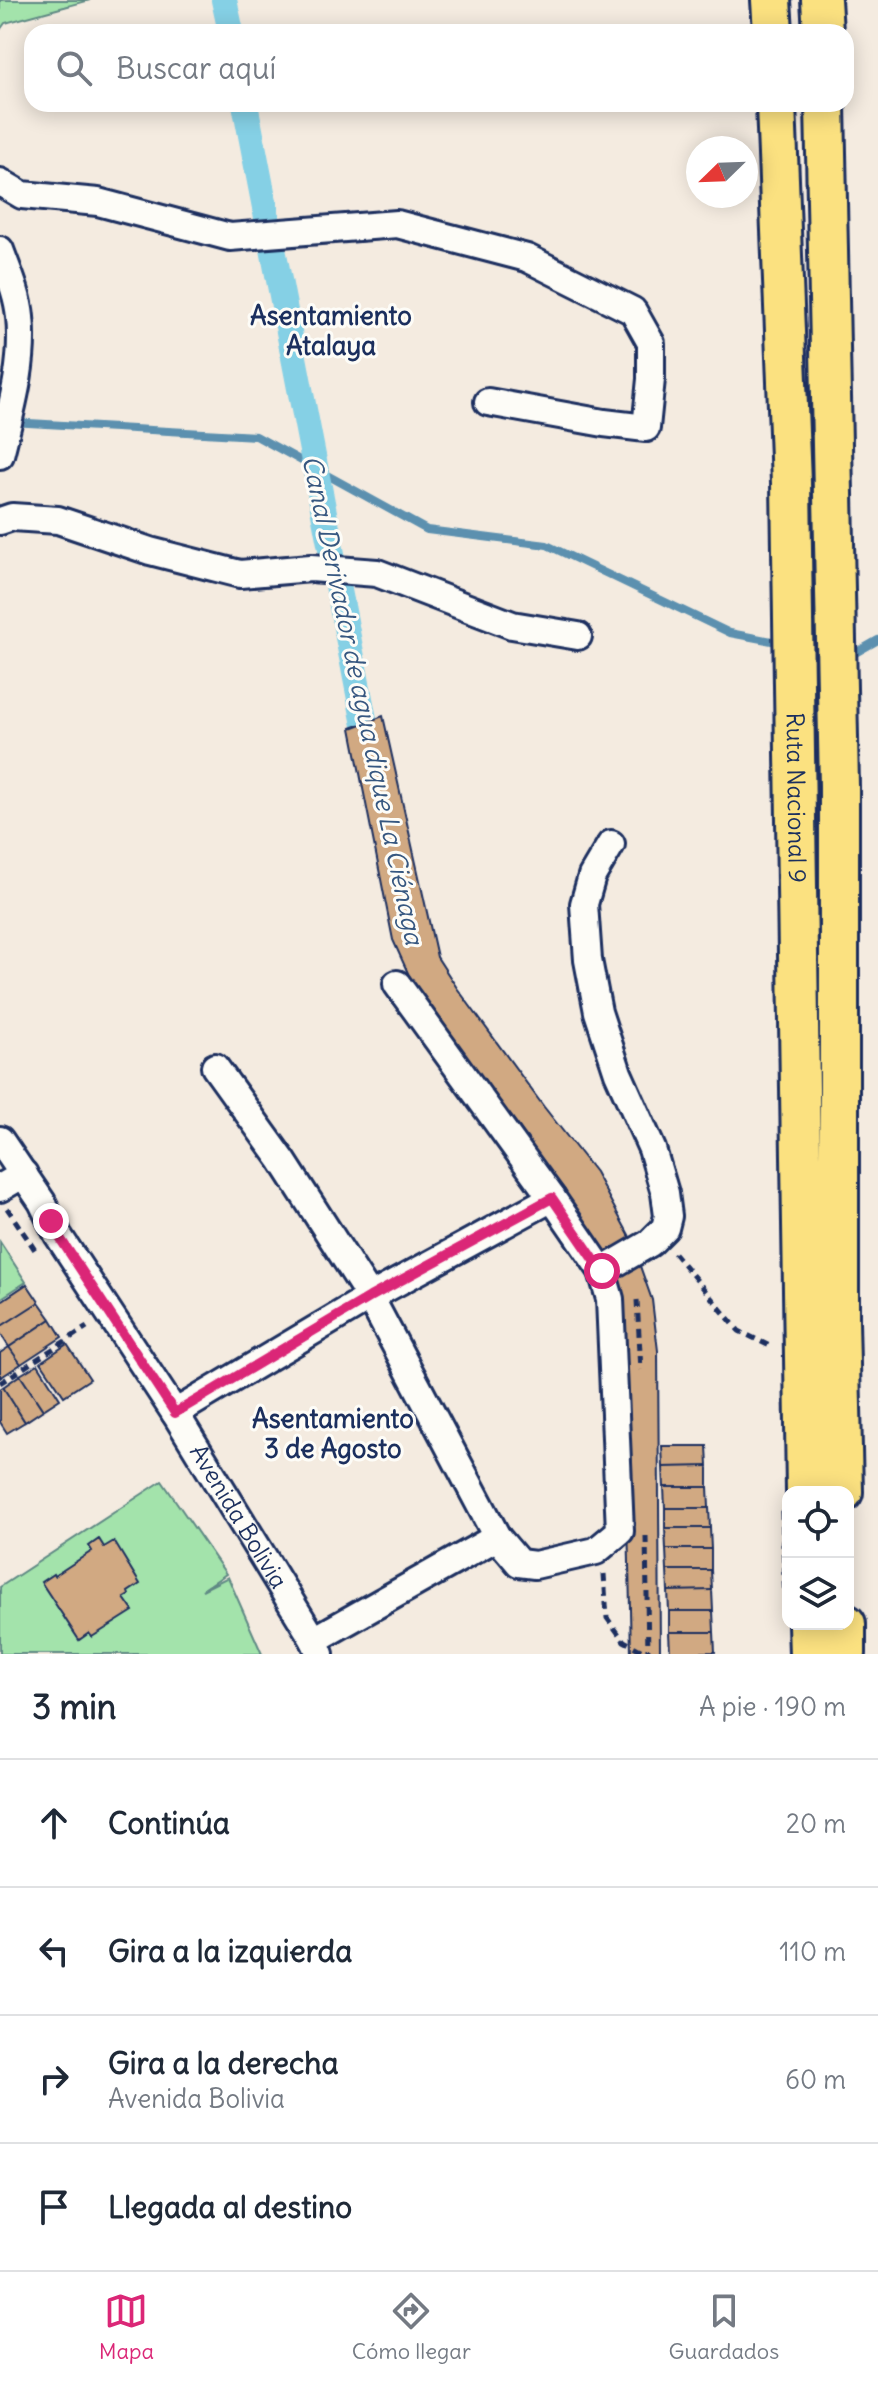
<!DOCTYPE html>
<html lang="es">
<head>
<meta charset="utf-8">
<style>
  body { margin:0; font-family:Delius,sans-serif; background:#f6f6f7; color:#1f2937 }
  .controls { position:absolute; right:24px; bottom:24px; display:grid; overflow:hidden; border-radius:16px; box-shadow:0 4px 20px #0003 }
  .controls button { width:72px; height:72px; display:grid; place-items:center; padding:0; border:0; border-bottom:2px solid #e0e1e3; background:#fff; color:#1f2937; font:40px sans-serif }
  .compass { position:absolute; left:686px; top:136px; width:72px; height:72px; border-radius:50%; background:#fff; box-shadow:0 4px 20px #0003; rotate:247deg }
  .stop { position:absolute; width:24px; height:24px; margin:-18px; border:6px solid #db2777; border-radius:50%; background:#fff }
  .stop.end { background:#db2777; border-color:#fff; box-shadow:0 2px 8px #0008 }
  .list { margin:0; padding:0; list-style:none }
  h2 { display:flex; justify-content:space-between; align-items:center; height:104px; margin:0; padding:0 32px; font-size:34px }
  h2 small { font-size:26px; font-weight:400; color:#747a83 }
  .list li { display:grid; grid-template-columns:52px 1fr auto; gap:24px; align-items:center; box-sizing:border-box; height:128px; padding:0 32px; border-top:2px solid #e0e1e3 }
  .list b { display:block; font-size:30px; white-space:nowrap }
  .list p { margin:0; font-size:26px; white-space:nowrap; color:#747a83 }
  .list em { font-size:26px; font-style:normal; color:#747a83 }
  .icon { flex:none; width:44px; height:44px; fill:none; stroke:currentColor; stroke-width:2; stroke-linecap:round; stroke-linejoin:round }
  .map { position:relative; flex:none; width:878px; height:1654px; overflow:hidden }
  .search { position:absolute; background:#fff; box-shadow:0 4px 20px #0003; left:24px; right:24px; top:24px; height:88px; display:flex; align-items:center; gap:20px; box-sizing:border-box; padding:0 28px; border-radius:24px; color:#747a83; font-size:30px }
  .sheet { height:616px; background:#fff }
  nav { display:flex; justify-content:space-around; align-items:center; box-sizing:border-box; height:112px; border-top:2px solid #e0e1e3; background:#fff; font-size:22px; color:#747a83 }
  nav a { display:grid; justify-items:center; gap:4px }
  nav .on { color:#db2777 }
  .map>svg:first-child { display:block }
</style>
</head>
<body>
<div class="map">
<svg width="878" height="1654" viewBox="0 0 878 1654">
  <rect width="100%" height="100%" fill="#f4ebe0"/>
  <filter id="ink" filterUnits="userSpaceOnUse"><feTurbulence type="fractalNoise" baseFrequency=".0125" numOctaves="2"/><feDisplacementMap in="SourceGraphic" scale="16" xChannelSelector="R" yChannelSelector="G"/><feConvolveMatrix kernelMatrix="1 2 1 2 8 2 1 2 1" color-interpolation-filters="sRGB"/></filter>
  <g filter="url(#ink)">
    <!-- green -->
    <path fill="#a3e3ab" stroke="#5f8984" stroke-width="2" d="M 0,0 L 90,0 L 5,23 L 0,30 Z
      M 0,1242 L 26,1282 L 0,1299 Z
      M 162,1481 L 226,1574 L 202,1590 L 228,1577 L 262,1654 L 0,1654 L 0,1587 Z"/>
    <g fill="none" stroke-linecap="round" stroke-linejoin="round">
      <!-- stream -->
      <path stroke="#5b90af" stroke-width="8" d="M 11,422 L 256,436 L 427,530 L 547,545 L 730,633 L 782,643
        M 847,655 L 850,656 L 878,640"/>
      <!-- canal -->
      <path stroke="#85d0e5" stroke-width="26" d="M 224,0 L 231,32
        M 245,104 L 371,756"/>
    </g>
    <!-- building -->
    <path fill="#d1a982" stroke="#1b2f5e" stroke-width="2" d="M 383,716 L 437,957 L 457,988 L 544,1107 L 595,1172 L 629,1235 L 652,1300 L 658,1351 L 660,1654 L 631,1654 L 624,1337 L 600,1246 L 516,1123 L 429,1010 L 412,982 L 393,940 L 351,728 Z
      M 27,1284 L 39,1302 L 0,1327 L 0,1302 Z
      M 39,1302 L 51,1319 L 9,1347 L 0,1333 L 0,1327 Z
      M 51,1319 L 62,1337 L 21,1364 L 9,1347 Z
      M 67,1344 L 90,1379 L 64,1396 L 41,1362 Z
      M 9,1347 L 21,1364 L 0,1378 L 0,1353 Z
      M 38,1364 L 60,1399 L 43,1410 L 20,1375 Z
      M 20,1375 L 43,1410 L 25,1422 L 3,1387 Z
      M 3,1387 L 25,1422 L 7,1433 L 0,1422 L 0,1389 Z
      M 662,1446 L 707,1446 L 708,1466 L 663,1467 Z
      M 708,1466 L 708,1487 L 664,1487 L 663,1467 Z
      M 664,1487 L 708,1487 L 709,1508 L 665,1508 Z
      M 665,1508 L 709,1508 L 710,1528 L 665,1528 Z
      M 665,1528 L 710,1528 L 711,1549 L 666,1549 Z
      M 99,1539 L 104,1547 L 114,1541 L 140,1584 L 128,1592 L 129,1595 L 124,1598 L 133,1611 L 92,1637 L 89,1633 L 79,1640 L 41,1582 L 53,1574 L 54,1576 L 92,1551 L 89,1546 Z
      M 666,1549 L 711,1549 L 711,1570 L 667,1570 Z
      M 667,1570 L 711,1570 L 712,1590 L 668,1591 Z
      M 712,1590 L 713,1611 L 669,1611 L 668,1591 Z
      M 669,1611 L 713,1611 L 714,1632 L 669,1632 Z
      M 669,1632 L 714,1632 L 715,1652 L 670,1653 Z"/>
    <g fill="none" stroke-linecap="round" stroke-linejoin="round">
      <defs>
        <g id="minor">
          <path d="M 0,182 L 22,195 L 98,202 L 230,237 L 397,224 L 527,258 L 633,311 L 651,343 L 651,379 L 646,428 L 604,423 L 488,402"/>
          <path d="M 0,250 C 8,272 18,294 20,317 C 25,363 11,410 0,455"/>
          <path d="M 0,521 L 12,517 L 58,520 L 150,551 L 240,574 L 311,568 L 377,573 L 512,625 L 578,636"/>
          <path d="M 215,1067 L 282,1160 L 370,1297 L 497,1537 L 519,1563 L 535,1565 L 596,1551 L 620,1531 L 610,1299 L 602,1271 L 552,1198"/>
          <path id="s1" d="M 0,1140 L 42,1202 L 58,1235 L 175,1413 L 314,1640 L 320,1654"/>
          <path d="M 0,1188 L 24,1174"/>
          <path d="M 602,1271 L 650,1243 L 665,1228 L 668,1216 L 665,1193 L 652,1149 L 618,1073 L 598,1012 L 588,960 L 584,904 L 592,876 L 611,844"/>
          <path d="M 175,1413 L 370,1297 L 552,1198 L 397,984"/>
          <path d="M 314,1640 L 497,1537"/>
        </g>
        <g id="highway">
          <path d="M 771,0 L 773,32"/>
          <path d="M 821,0 L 823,32"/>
          <path id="s2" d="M 776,104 L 791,483 L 806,1492"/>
          <path d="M 825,104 L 839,786 L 839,1321 L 843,1492"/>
          <path d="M 808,1624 L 809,1654"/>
          <path d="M 846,1624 L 846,1654"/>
        </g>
      </defs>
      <!-- minor casing -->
      <use href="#minor" stroke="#1b2f5e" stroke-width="32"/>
      <!-- highway casing -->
      <use href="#highway" stroke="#1b2f5e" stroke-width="44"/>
      <!-- path -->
      <path stroke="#1b2f5e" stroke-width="5" stroke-dasharray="8 6" stroke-linecap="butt" d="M 7,1208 L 35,1250
        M 674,1253 L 739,1331 L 772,1347
        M 637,1300 L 641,1370
        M 0,1383 L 87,1327
        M 782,1511 L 785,1605
        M 604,1574 L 607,1618 L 624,1641 L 648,1654 L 646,1536"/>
      <!-- minor -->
      <use href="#minor" stroke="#fdfcf7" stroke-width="26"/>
      <!-- highway -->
      <use href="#highway" stroke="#fbe180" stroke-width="38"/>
    </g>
  </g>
  <g fill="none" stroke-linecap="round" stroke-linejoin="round" filter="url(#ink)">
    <!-- route -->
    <path stroke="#db2777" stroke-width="10" d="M 51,1221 L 58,1235 L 175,1413 L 370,1297 L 552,1198 L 602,1271"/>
  </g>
  <g text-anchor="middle" stroke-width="6" stroke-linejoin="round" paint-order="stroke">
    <!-- street labels -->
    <g font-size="24" fill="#1b2f5e" stroke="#fdfcf7">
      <text dy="8" stroke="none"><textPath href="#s2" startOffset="694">Ruta Nacional 9</textPath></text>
      <text dy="8" stroke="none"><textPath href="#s1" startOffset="446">Avenida Bolivia</textPath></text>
    </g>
    <!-- neighbourhood labels -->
    <g font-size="26" font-weight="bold" fill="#1b2f5e" stroke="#fdfcf7">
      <text x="331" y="325">Asentamiento<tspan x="331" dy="30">Atalaya</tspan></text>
      <text x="333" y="1428">Asentamiento<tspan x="333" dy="30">3 de Agosto</tspan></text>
    </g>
    <!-- water labels -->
    <g font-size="26" font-style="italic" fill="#365780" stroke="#fdfcf7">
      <text transform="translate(363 700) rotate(78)" y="9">Canal Derivador de agua dique La Ciénaga</text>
    </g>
  </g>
</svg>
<div class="controls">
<button><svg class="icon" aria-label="locate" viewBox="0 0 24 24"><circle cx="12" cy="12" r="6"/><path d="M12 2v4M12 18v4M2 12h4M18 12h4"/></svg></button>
<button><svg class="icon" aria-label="layers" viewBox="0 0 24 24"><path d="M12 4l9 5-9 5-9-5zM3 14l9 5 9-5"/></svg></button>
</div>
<svg class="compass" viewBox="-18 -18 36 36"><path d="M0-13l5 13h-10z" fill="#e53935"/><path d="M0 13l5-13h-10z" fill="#747a83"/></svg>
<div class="stop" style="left:602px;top:1271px"></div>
<div class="stop end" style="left:51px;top:1221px"></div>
<div class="search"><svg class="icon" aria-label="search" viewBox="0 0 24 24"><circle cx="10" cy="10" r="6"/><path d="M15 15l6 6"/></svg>Buscar aquí</div>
</div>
<section class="sheet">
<h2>3 min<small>A pie · 190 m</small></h2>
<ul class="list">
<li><svg class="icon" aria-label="ahead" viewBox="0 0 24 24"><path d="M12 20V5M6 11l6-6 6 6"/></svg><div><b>Continúa</b></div><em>20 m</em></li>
<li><svg class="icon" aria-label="left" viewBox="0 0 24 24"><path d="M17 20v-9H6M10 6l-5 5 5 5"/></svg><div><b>Gira a la izquierda</b></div><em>110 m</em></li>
<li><svg class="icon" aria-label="right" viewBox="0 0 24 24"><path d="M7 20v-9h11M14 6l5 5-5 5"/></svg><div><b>Gira a la derecha</b><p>Avenida Bolivia</p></div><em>60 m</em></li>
<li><svg class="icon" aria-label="arrive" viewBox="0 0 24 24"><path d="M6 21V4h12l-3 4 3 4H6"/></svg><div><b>Llegada al destino</b></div></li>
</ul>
</section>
<nav>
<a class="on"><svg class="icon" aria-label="map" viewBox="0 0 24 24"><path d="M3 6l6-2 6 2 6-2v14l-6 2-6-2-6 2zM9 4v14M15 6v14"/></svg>Mapa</a>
<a><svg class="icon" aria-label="directions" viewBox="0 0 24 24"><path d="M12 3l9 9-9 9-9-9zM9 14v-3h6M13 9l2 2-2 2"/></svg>Cómo llegar</a>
<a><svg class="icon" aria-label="saved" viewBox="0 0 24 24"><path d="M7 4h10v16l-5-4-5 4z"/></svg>Guardados</a>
</nav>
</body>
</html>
